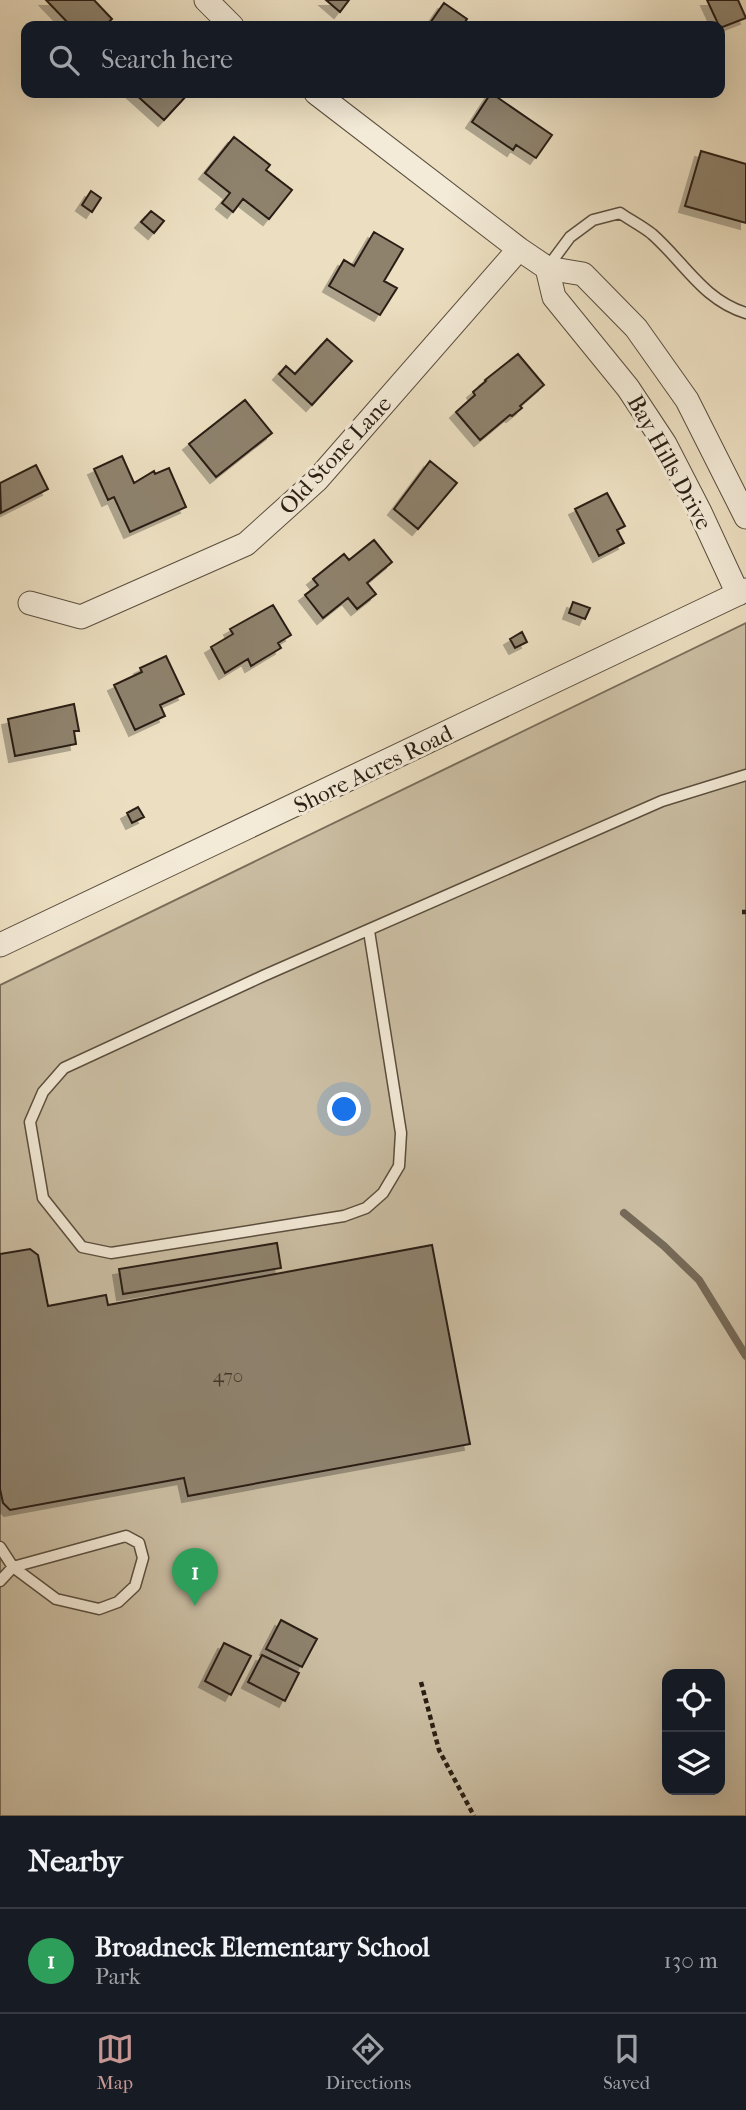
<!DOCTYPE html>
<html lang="en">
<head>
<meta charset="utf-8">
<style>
  body { margin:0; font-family:"IM FELL French Canon",serif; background:#242831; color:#f1f3f6 }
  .controls { position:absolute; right:21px; bottom:21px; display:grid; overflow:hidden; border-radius:14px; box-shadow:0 7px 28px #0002 }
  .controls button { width:63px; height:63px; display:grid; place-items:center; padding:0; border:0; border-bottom:2px solid #363941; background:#171b24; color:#f1f3f6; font:35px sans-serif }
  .you { position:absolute; left:345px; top:1110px; width:24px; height:24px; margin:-18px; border:5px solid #fff; border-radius:50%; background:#1a73e8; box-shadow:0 0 0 10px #1a73e833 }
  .badge { display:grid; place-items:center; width:46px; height:46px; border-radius:50%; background:#c59692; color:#fff; font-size:23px; font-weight:700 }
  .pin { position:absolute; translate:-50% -58px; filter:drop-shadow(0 2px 4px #0008) }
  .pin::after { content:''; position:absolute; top:37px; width:24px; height:21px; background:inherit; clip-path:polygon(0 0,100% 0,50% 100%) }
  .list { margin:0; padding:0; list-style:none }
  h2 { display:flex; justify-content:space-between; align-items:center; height:91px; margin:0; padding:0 28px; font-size:30px }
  h2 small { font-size:23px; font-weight:400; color:#9ea1a6 }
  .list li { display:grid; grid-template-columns:46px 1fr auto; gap:21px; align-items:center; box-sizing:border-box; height:105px; padding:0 28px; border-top:2px solid #363941 }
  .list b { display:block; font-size:26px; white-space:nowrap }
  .list p { margin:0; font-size:23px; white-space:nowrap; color:#9ea1a6 }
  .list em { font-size:23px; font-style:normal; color:#9ea1a6 }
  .icon { flex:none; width:38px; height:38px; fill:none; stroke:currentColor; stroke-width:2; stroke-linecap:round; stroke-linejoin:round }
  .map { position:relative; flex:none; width:746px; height:1816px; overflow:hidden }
  .search { position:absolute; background:#171b24; box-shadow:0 7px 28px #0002; left:21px; right:21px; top:21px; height:77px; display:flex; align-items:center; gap:18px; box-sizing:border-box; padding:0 24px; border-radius:14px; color:#9ea1a6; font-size:26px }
  .sheet { height:196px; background:#171b24 }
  nav { display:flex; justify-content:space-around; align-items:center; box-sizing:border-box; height:98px; border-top:2px solid #363941; background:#171b24; font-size:19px; color:#9ea1a6 }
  nav a { display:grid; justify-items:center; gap:4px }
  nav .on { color:#c59692 }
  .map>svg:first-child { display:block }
</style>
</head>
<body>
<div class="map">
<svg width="746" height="1816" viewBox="0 0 746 1816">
  <defs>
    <filter id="shadow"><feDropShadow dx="-6" dy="6" stdDeviation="0" flood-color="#0004"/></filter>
  </defs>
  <rect width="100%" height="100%" fill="#ecdfc1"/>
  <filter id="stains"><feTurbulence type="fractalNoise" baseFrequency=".00286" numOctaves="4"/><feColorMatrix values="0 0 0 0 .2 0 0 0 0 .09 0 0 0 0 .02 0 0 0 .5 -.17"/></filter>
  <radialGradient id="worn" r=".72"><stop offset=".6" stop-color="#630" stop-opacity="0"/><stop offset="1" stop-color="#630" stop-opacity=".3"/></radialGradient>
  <!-- green -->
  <path fill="#cbbea3" stroke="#7a6e5b" stroke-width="2" fill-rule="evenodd" d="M 746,623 L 746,1816 L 0,1816 L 0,985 ZM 667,1674 L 720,1674 L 720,1790 L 667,1790 Z"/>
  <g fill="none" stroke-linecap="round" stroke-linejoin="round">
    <!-- stream -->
    <path stroke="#766a58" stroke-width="8" d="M 624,1213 L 664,1246 L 699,1280 L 746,1356"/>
  </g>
  <!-- building -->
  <path fill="#8e826d" stroke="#291e13" stroke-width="2" filter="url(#shadow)" d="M 46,0 L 94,0 L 112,19 L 104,26 L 71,26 Z
    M 326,0 L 349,0 L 340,12 Z
    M 707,0 L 738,0 L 746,18 L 720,28 Z
    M 444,3 L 467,19 L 462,26 L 428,26 Z
    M 134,93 L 189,93 L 164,120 Z
    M 491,93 L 552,135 L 536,158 L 516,145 L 513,150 L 472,122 Z
    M 234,137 L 270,165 L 266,170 L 292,190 L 269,219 L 243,199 L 233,212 L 222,203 L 230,193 L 205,173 Z
    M 701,151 L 746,164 L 746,223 L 685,206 Z
    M 91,191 L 101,198 L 92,212 L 82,205 Z
    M 151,211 L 164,221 L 154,233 L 141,222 Z
    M 374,232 L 403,249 L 384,281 L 397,288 L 380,315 L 329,286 L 344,260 L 354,266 Z
    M 327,339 L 352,361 L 312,405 L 279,374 L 286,366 L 295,374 Z
    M 518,354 L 544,385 L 520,406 L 522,408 L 512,416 L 510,415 L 480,440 L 456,412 L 475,395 L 473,392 L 486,381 L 485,380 Z
    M 245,400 L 272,433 L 216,477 L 189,444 Z
    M 122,456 L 134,483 L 154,471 L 155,474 L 169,468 L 186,507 L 130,532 L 114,497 L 108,500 L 94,469 Z
    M 430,461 L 457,483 L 418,529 L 394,509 Z
    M 36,465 L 48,489 L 1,513 L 0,483 Z
    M 607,493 L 625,526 L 617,530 L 624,543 L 599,556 L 575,509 Z
    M 374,540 L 392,562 L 367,583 L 376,594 L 357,609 L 348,598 L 323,618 L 305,595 L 318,585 L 313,579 L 344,554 L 349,560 Z
    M 573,602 L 590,608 L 585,619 L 569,613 Z
    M 273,605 L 291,635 L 278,643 L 281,648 L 251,666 L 248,659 L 225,673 L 211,647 L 233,634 L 230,629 Z
    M 522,632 L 527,642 L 515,648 L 510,639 Z
    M 166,656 L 184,694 L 160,705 L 165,716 L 135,730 L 114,685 L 142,672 L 140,668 Z
    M 74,704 L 79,731 L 74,731 L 76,744 L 15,756 L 8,719 Z
    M 138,807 L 144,817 L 132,823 L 127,813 Z
    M 277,1243 L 281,1268 L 123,1294 L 119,1269 Z
    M 432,1245 L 470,1444 L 188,1496 L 184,1478 L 10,1510 L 3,1503 L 0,1489 L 0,1254 L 30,1249 L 38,1255 L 48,1306 L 106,1295 L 108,1305 Z
    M 281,1620 L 317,1639 L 302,1667 L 266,1649 Z
    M 224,1643 L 251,1656 L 231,1695 L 205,1681 Z
    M 262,1655 L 299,1673 L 285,1701 L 248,1682 Z"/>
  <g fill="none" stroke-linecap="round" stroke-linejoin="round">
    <defs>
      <path id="service" d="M 547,268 L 570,237 L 593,220 L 620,213 C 630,220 642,226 652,234 C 684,262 703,300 746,313
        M 369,931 L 401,1133 L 399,1166 L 383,1193 L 366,1208 L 344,1216 L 111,1253 L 82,1247 L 43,1198 L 30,1122 L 43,1092 L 64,1068 L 263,976 L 662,801 L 746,775
        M 0,1547 L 13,1567 L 56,1599 L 99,1609 L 118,1602 L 135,1586 L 143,1558 L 139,1543 L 126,1536 L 13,1567 L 0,1581"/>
      <path id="minor" d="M 206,0 L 232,26
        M 316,93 L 519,249 L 547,268 L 583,274 L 636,328 L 687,400 L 746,517
        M 547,268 L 554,297 L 628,388 L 665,444 L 700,512 L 738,594
        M 30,603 L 81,617 L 246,544 L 317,480 L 519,249
        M 0,945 L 746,590"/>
    </defs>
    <!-- service casing -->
    <use href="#service" stroke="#5a4e3e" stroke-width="13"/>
    <!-- minor casing -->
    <use href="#minor" stroke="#5a4e3e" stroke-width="25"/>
    <!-- path -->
    <path stroke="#291e13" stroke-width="4.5" stroke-dasharray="5 3.5" stroke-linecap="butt" d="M 742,912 L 746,912
      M 421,1682 L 439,1750 L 474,1816"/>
    <!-- service -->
    <use href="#service" stroke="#f3ead7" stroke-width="10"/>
    <!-- minor -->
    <use href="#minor" stroke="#f3ead7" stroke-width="23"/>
  </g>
  <g text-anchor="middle" stroke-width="6" stroke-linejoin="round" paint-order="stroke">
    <!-- number labels -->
    <g font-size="19" fill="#42372a">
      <text x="228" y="1382">470</text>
    </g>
    <!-- street labels -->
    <g font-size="23" fill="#291e13" stroke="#f3ead7">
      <text transform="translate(335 455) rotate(-47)" y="8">Old Stone Lane</text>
      <text transform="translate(670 462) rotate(61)" y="8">Bay Hills Drive</text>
      <text transform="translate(373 769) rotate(-26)" y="8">Shore Acres Road</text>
    </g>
  </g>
  <rect width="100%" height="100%" filter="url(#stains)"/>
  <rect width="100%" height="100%" fill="url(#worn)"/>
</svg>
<div class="controls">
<button><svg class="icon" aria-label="locate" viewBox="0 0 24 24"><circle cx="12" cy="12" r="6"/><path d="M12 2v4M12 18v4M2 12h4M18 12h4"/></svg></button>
<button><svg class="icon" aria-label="layers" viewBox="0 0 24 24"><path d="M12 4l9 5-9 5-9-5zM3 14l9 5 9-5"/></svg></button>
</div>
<div class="you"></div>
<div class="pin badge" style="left:195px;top:1606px;background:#2e9e5b">1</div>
<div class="search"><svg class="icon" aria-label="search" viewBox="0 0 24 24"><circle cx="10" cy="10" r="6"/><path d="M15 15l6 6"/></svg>Search here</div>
</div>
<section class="sheet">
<h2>Nearby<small></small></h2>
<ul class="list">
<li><span class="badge" style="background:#2e9e5b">1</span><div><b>Broadneck Elementary School</b><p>Park</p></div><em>130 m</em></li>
</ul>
</section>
<nav>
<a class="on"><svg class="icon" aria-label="map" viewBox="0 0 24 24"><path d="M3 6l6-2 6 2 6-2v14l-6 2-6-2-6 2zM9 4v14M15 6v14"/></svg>Map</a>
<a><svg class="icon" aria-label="directions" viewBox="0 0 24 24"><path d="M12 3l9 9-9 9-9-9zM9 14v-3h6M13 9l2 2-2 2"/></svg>Directions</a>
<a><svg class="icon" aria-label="saved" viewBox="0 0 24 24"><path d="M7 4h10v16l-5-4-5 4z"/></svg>Saved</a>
</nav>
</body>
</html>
